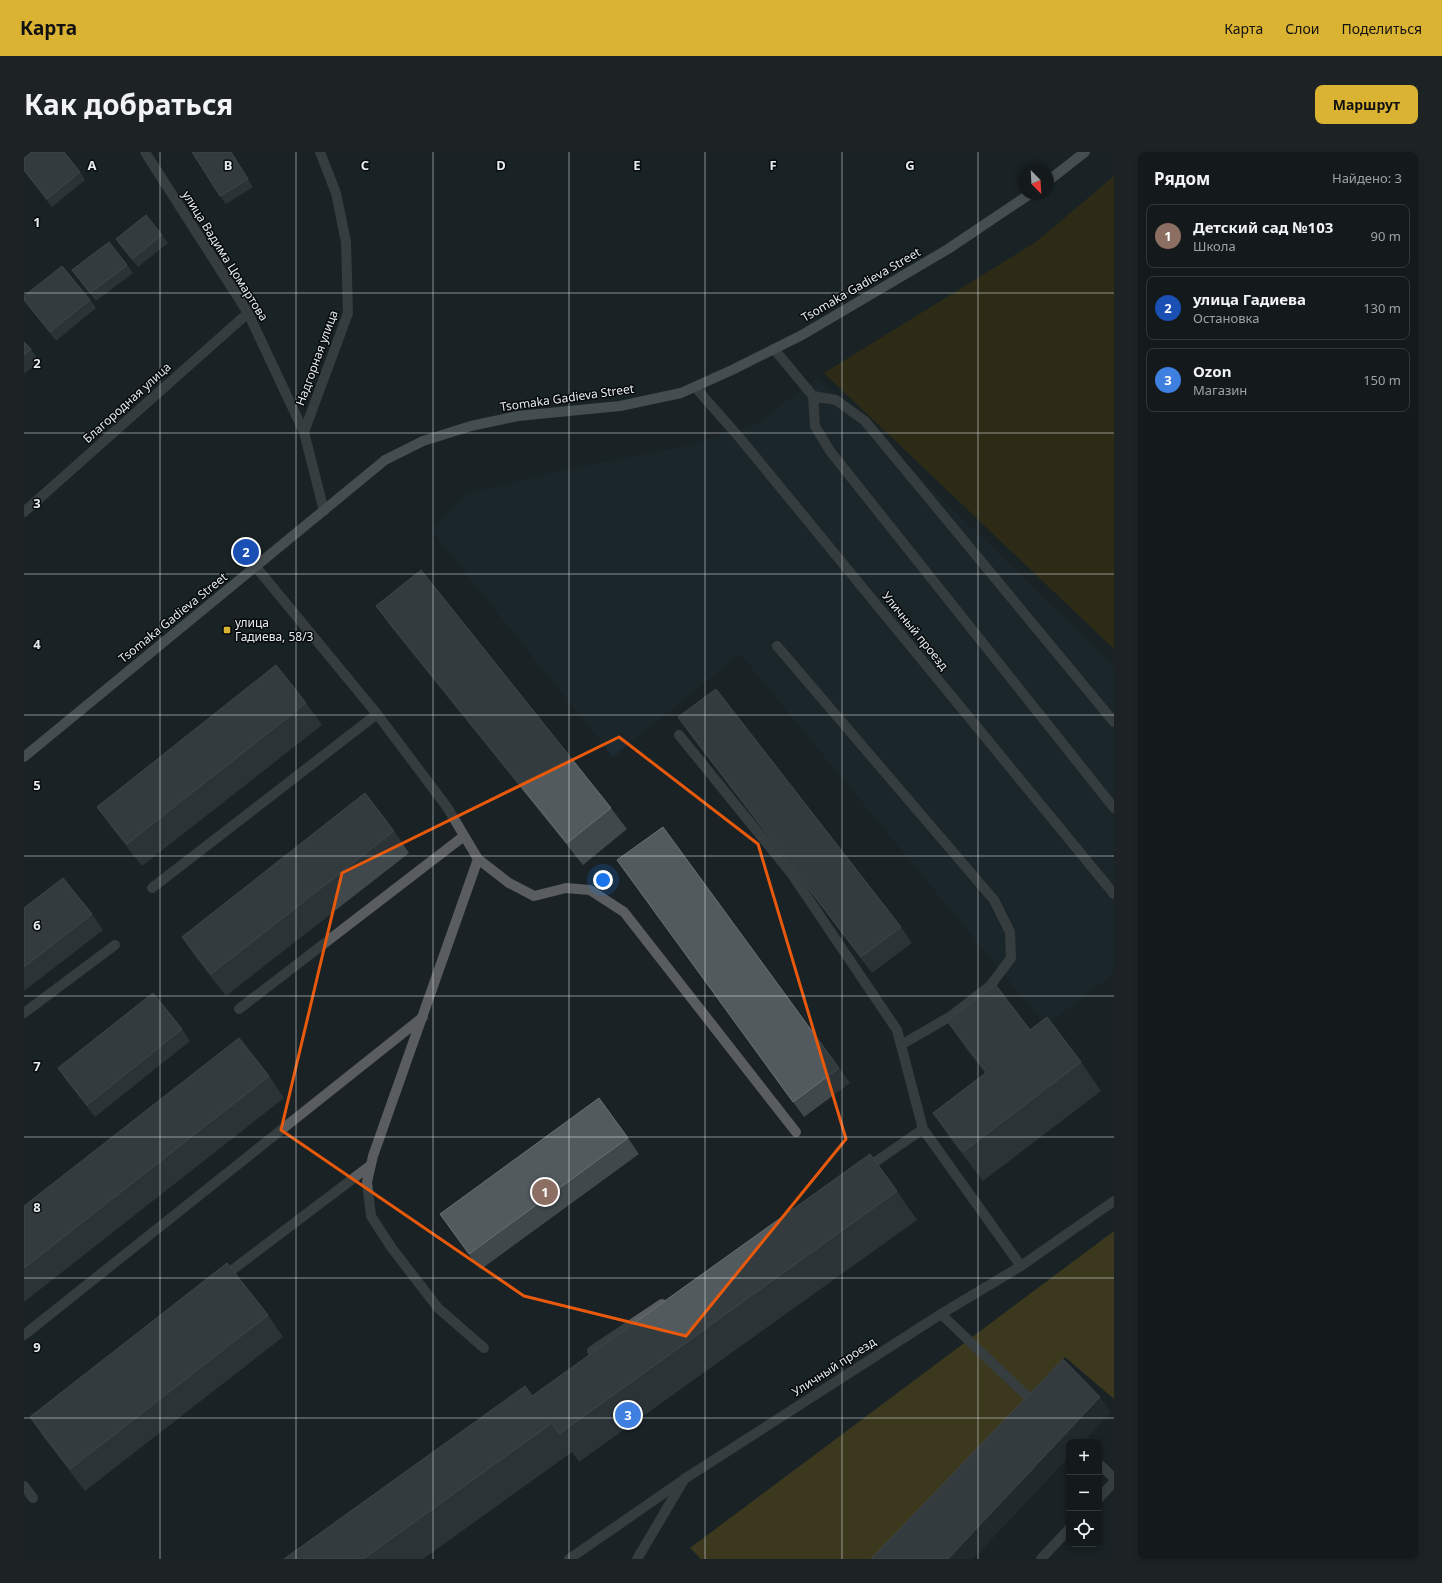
<!DOCTYPE html>
<html lang="ru">
<head>
<meta charset="utf-8">
<style>
  body { margin:0; font-family:"Noto Sans",sans-serif; background:#1d2325; color:#f1f3f6 }
  .controls { position:absolute; right:12px; bottom:12px; display:grid; overflow:hidden; border-radius:8px; box-shadow:0 2px 6px #0003 }
  .controls button { width:36px; height:36px; display:grid; place-items:center; padding:0; border:0; border-bottom:1px solid #33383b; background:#141a1c; color:#f1f3f6; font:20px sans-serif }
  .compass { position:absolute; left:994px; top:12px; width:36px; height:36px; border-radius:50%; background:#141a1c; box-shadow:0 2px 6px #0003; rotate:156deg }
  .you { position:absolute; left:579px; top:728px; width:14px; height:14px; margin:-10px; border:3px solid #fff; border-radius:50%; background:#1a73e8; box-shadow:0 0 0 6px #1a73e833 }
  .badge { display:grid; place-items:center; width:26px; height:26px; border-radius:50%; background:#dab333; color:#fff; font-size:13px; font-weight:700 }
  .pin { position:absolute; translate:-50% -50%; border:2px solid #fff; box-shadow:0 1px 4px #0006 }
  .list { margin:0; padding:0; list-style:none }
  h2 { display:flex; justify-content:space-between; align-items:center; height:52px; margin:0; padding:0 16px; font-size:17px }
  h2 small { font-size:13px; font-weight:400; color:#9da1a3 }
  .list li { display:grid; grid-template-columns:26px 1fr auto; gap:12px; align-items:center; box-sizing:border-box; height:64px; margin:0 8px 8px; padding:0 8px; border:1px solid #33383b; border-radius:8px }
  .list b { display:block; font-size:15px; white-space:nowrap }
  .list p { margin:0; font-size:13px; white-space:nowrap; color:#9da1a3 }
  .list em { font-size:13px; font-style:normal; color:#9da1a3 }
  .icon { flex:none; width:22px; height:22px; fill:none; stroke:currentColor; stroke-width:2; stroke-linecap:round; stroke-linejoin:round }
  .map { position:relative; flex:none; width:1090px; height:1407px; overflow:hidden; border-radius:8px }
  header { display:flex; align-items:center; gap:24px; box-sizing:border-box; height:56px; padding:0 20px; background:#dab333; color:#111 }
  header strong { font-size:19px }
  nav { display:flex; gap:22px; margin-inline-start:auto; font-size:14px }
  .intro { display:flex; align-items:center; justify-content:space-between; box-sizing:border-box; height:96px; padding:0 24px }
  h1 { margin:0; font-size:28px }
  .button { padding:10px 18px; border-radius:8px; background:#dab333; color:#111; font-size:14px; font-weight:700 }
  main { display:flex; gap:24px; padding:0 24px }
  aside { flex:1; background:#141a1c; border-radius:8px; box-shadow:0 2px 6px #0003 }
  .map>svg:first-child { display:block }
</style>
</head>
<body>
<header>
<strong>Карта</strong>
<nav><a>Карта</a><a>Слои</a><a>Поделиться</a></nav>
</header>
<div class="intro"><h1>Как добраться</h1><a class="button">Маршрут</a></div>
<main>
<div class="map">
<svg width="1090" height="1407" viewBox="0 0 1090 1407">
  <rect width="100%" height="100%" fill="#1a2225"/>
  <!-- built -->
  <path fill="#1d2b32" d="M 794,226 L 1090,514 L 1090,821 L 1022,874 L 716,502 L 589,605 L 406,377 L 443,341 L 543,317 L 657,295 L 732,272 Z"/>
  <!-- green -->
  <path fill="#453604" d="M 1090,24 L 1090,497 L 800,221 L 1012,90 Z"/>
  <!-- forest -->
  <path fill="#655218" d="M 1090,1079 L 1090,1247 L 1041,1205 L 849,1407 L 677,1407 L 666,1396 Z"/>
  <g fill="none" stroke-linecap="round" stroke-linejoin="round">
    <!-- lane -->
    <path stroke="#595d5f" stroke-width="10" d="M 750,197 L 789,244 L 791,274 L 806,299 L 1090,656
      M 671,235 L 715,285 L 1090,742
      M 789,244 L 812,248 L 841,269 L 1090,570
      M 232,415 L 353,562 L 423,655 L 454,707 L 349,1004 L 343,1030 L 347,1064 L 367,1095 L 414,1156 L 460,1196
      M 753,494 L 970,748 L 986,780 L 987,806 L 966,834 L 927,864 L 877,893
      M 655,583 L 767,721 L 873,878 L 899,977
      M 454,707 L 485,731 L 510,744 L 542,736 L 566,738 L 600,760 L 772,980
      M 128,736 L 353,562
      M 215,857 L 440,684
      M 0,861 L 91,793
      M 841,1017 L 899,977 L 997,1114
      M 199,1125 L 347,1013
      M 917,1162 L 1004,1245
      M 0,1183 L 399,865
      M 568,1199 L 638,1152
      M 1075,1312 L 1090,1326
      M 0,1334 L 9,1346
      M 1075,1346 L 1090,1330
      M 613,1407 L 661,1326
      M 1017,1407 L 1045,1377"/>
    <!-- street -->
    <path stroke="#595d5f" stroke-width="10" d="M 121,0 L 224,161 L 280,280 L 300,359
      M 280,280 L 324,161 L 322,90 L 312,41 L 296,0
      M 0,360 L 224,161
      M 545,1407 L 662,1326 L 917,1162 L 997,1114 L 1090,1049"/>
    <!-- secondary -->
    <path stroke="#798083" stroke-width="10" d="M 1024,29 L 1061,0
      M 0,605 L 361,308 L 399,289 L 447,274 L 494,264 L 596,254 L 657,241 L 708,218 L 778,183 L 924,97 L 1006,42"/>
  </g>
  <!-- wall -->
  <path fill="#40484c" d="M 207,0 L 229,35 L 202,52 L 196,44 Z
    M 0,6 L 56,20 L 61,28 L 28,55 L 0,19 Z
    M 138,83 L 144,91 L 114,115 L 98,95 L 92,87 Z
    M 103,113 L 109,121 L 72,149 L 48,118 Z
    M 0,148 L 66,148 L 72,156 L 32,189 Z
    M 0,190 L 7,197 L 15,209 L 0,222 Z
    M 352,454 L 587,656 L 603,677 L 559,713 L 367,475 Z
    M 282,551 L 298,573 L 118,714 L 88,676 L 73,655 Z
    M 654,565 L 877,775 L 888,791 L 848,821 L 665,581 Z
    M 370,679 L 385,701 L 202,844 L 173,807 L 158,785 Z
    M 593,708 L 815,916 L 826,931 L 780,965 Z
    M 0,756 L 68,762 L 79,778 L 0,839 Z
    M 923,869 L 1006,878 L 1057,910 L 1077,939 L 959,1029 L 929,990 L 909,961 L 961,921 L 943,898 Z
    M 158,877 L 166,889 L 71,965 L 42,928 L 34,916 Z
    M 245,924 L 260,946 L 0,1150 L 0,1054 Z
    M 604,986 L 615,1002 L 456,1118 L 416,1062 Z
    M 873,1039 L 893,1068 L 555,1310 L 548,1300 L 399,1407 L 260,1407 L 508,1244 Z
    M 244,1163 L 259,1185 L 61,1339 L 21,1287 L 6,1265 Z"/>
  <!-- shaded-wall -->
  <path fill="#2a3235" d="M 1076,1245 L 1087,1260 L 1059,1290 L 1045,1290 L 1045,1305 L 949,1407 L 924,1407 Z"/>
  <!-- building -->
  <path fill="#525a5e" stroke="#697074" d="M 8,0 L 40,0 L 56,20 L 23,47 L 0,18 L 0,6 Z
    M 168,0 L 207,0 L 224,27 L 196,44 Z
    M 122,63 L 138,83 L 108,107 L 92,87 Z
    M 85,90 L 103,113 L 66,141 L 48,118 Z
    M 38,114 L 66,148 L 26,180 L 0,148 L 0,144 Z
    M 0,190 L 7,197 L 0,203 Z
    M 397,418 L 587,656 L 543,691 L 352,454 Z
    M 252,513 L 282,551 L 103,692 L 73,655 Z
    M 692,537 L 877,775 L 837,805 L 654,565 Z
    M 341,641 L 370,679 L 187,822 L 158,785 Z
    M 639,675 L 815,916 L 769,950 L 593,708 Z
    M 39,726 L 68,762 L 0,815 L 0,756 Z
    M 971,832 L 1006,878 L 1023,865 L 1057,910 L 939,1000 L 909,961 L 963,920 L 923,869 Z
    M 129,841 L 158,877 L 63,953 L 34,916 Z
    M 215,886 L 245,924 L 0,1116 L 0,1054 Z
    M 575,946 L 604,986 L 445,1102 L 416,1062 Z
    M 846,1002 L 873,1039 L 535,1282 L 528,1271 L 339,1407 L 260,1407 L 501,1234 L 508,1244 Z
    M 203,1111 L 244,1163 L 46,1317 L 6,1265 Z
    M 1039,1207 L 1076,1245 L 924,1407 L 847,1407 Z"/>
  <!-- marked area -->
  <path d="M0 0H1090V1407H0ZM 595,585 L 734,692 L 822,987 L 662,1184 L 500,1144 L 257,978 L 318,721 Z" fill="#1a2225" fill-opacity=".55" fill-rule="evenodd"/>
  <path fill="none" stroke="#e8590c" stroke-width="3" stroke-linejoin="round" d="M 595,585 L 734,692 L 822,987 L 662,1184 L 500,1144 L 257,978 L 318,721 Z"/>
  <!-- grid -->
  <path fill="none" stroke="#e6ebee" stroke-width="1" stroke-opacity="0.55" d="M 136,0 L 136,1407M 272,0 L 272,1407M 409,0 L 409,1407M 545,0 L 545,1407M 681,0 L 681,1407M 818,0 L 818,1407M 954,0 L 954,1407M 0,141 L 1090,141M 0,281 L 1090,281M 0,422 L 1090,422M 0,563 L 1090,563M 0,704 L 1090,704M 0,844 L 1090,844M 0,985 L 1090,985M 0,1126 L 1090,1126M 0,1266 L 1090,1266"/>
  <!-- markers -->
  <rect fill="#dab333" stroke="#070b0c" stroke-width="1.5" x="199" y="474" width="8" height="8" rx="2"/>
  <g text-anchor="middle" stroke-width="3" stroke-linejoin="round" paint-order="stroke">
    <!-- street labels -->
    <g font-size="12" fill="#e6ebee" stroke="#070b0c">
      <text transform="translate(201 104) rotate(58)" y="4">улица Вадима Цомартова</text>
      <text transform="translate(837 133) rotate(-30)" y="4">Tsomaka Gadieva Street</text>
      <text transform="translate(293 206) rotate(-70)" y="4">Надгорная улица</text>
      <text transform="translate(543 246) rotate(-8)" y="4">Tsomaka Gadieva Street</text>
      <text transform="translate(103 251) rotate(-42)" y="4">Благородная улица</text>
      <text transform="translate(149 466) rotate(-39)" y="4">Tsomaka Gadieva Street</text>
      <text transform="translate(891 479) rotate(51)" y="4">Уличный проезд</text>
      <text transform="translate(810 1215) rotate(-33)" y="4">Уличный проезд</text>
    </g>
    <!-- poi labels -->
    <g font-size="12" fill="#e6ebee" stroke="#070b0c" text-anchor="start">
      <text x="211" y="475">улица<tspan x="211" dy="14">Гадиева, 58/3</tspan></text>
    </g>
  </g>
  <g font-size="13" text-anchor="middle" font-weight="bold" fill="#e6ebee" stroke="#070b0c" stroke-width="3" stroke-linejoin="round" paint-order="stroke">
    <text x="68" y="18">A</text>
    <text x="204" y="18">B</text>
    <text x="341" y="18">C</text>
    <text x="477" y="18">D</text>
    <text x="613" y="18">E</text>
    <text x="749" y="18">F</text>
    <text x="886" y="18">G</text>
    <text x="13" y="75">1</text>
    <text x="13" y="216">2</text>
    <text x="13" y="356">3</text>
    <text x="13" y="497">4</text>
    <text x="13" y="638">5</text>
    <text x="13" y="778">6</text>
    <text x="13" y="919">7</text>
    <text x="13" y="1060">8</text>
    <text x="13" y="1200">9</text>
  </g>
</svg>
<div class="controls">
<button>+</button>
<button>−</button>
<button><svg class="icon" aria-label="locate" viewBox="0 0 24 24"><circle cx="12" cy="12" r="6"/><path d="M12 2v4M12 18v4M2 12h4M18 12h4"/></svg></button>
</div>
<svg class="compass" viewBox="-18 -18 36 36"><path d="M0-13l5 13h-10z" fill="#e53935"/><path d="M0 13l5-13h-10z" fill="#9da1a3"/></svg>
<div class="you"></div>
<div class="pin badge" style="left:521px;top:1040px;background:#8d6e63">1</div>
<div class="pin badge" style="left:222px;top:400px;background:#1a4fb4">2</div>
<div class="pin badge" style="left:604px;top:1263px;background:#3f7fe0">3</div>
</div>
<aside>
<h2>Рядом<small>Найдено: 3</small></h2>
<ul class="list">
<li><span class="badge" style="background:#8d6e63">1</span><div><b>Детский сад №103</b><p>Школа</p></div><em>90 m</em></li>
<li><span class="badge" style="background:#1a4fb4">2</span><div><b>улица Гадиева</b><p>Остановка</p></div><em>130 m</em></li>
<li><span class="badge" style="background:#3f7fe0">3</span><div><b>Ozon</b><p>Магазин</p></div><em>150 m</em></li>
</ul>
</aside>
</main>
</body>
</html>
